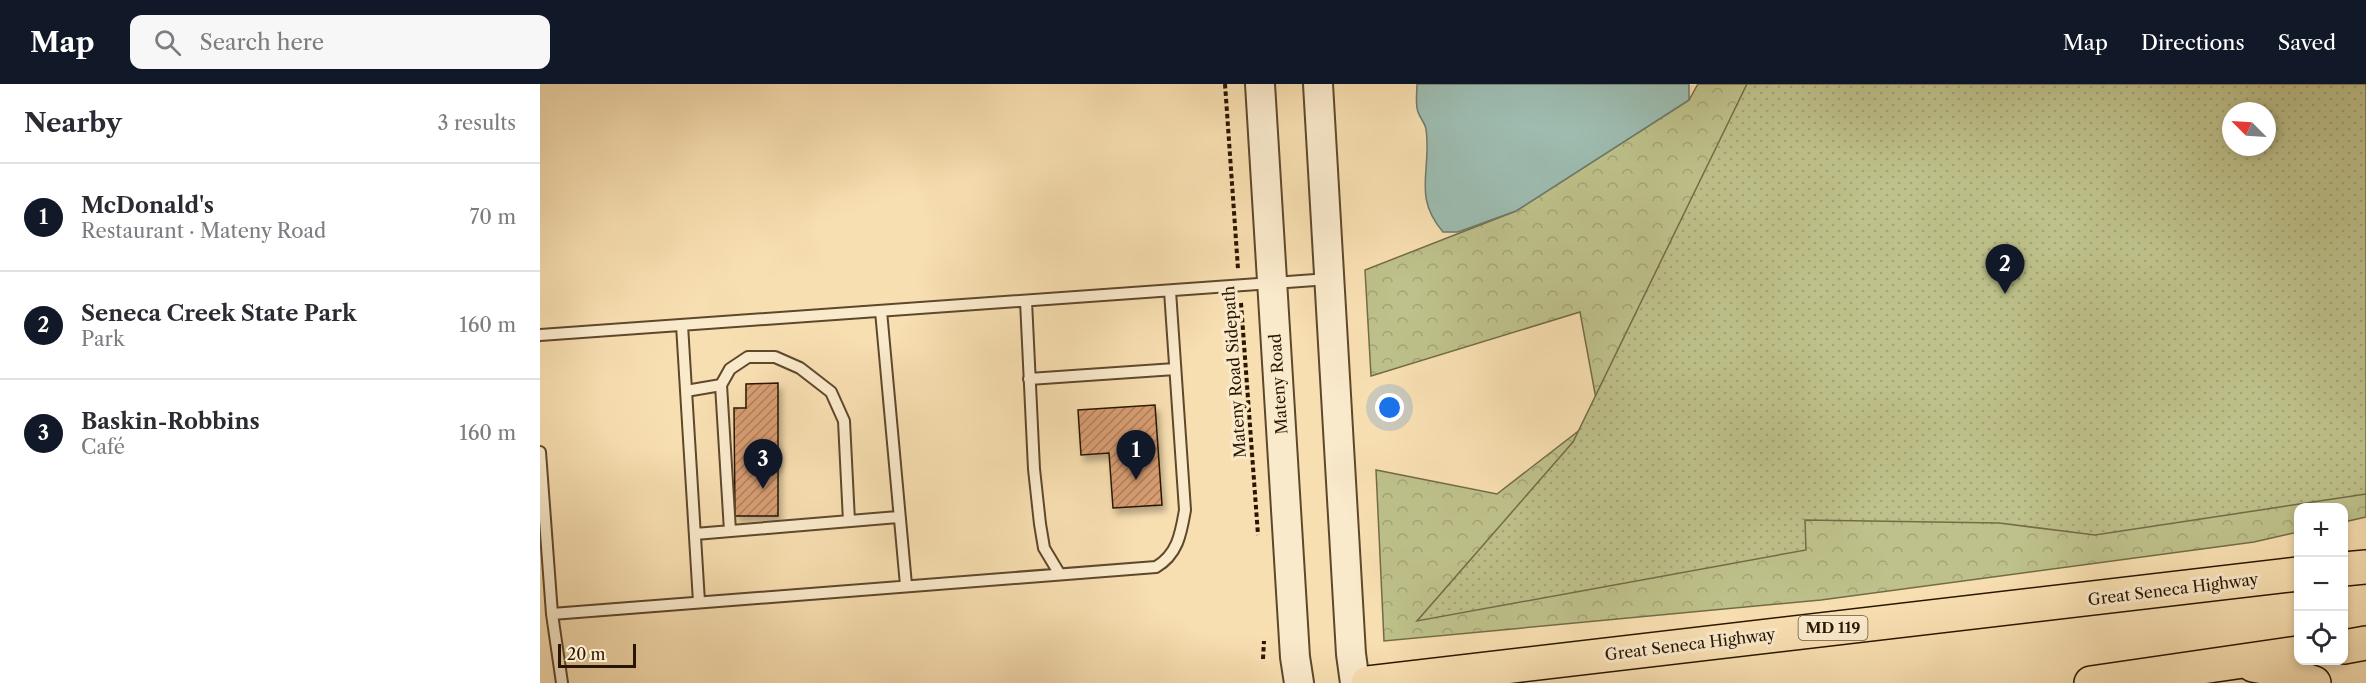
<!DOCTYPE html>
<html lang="en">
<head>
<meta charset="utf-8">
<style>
  body { margin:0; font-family:"Libre Caslon Text",serif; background:#f7f7f7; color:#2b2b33 }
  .controls { position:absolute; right:18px; bottom:18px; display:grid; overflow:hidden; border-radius:12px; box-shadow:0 3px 9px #0003 }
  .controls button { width:54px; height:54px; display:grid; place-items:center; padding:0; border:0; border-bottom:2px solid #e1e1e2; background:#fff; color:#2b2b33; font:30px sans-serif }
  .compass { position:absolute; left:1682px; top:18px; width:54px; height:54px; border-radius:50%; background:#fff; box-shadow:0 3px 9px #0003; rotate:294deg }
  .scale { position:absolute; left:18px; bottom:15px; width:78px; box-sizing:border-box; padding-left:6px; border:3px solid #2a1600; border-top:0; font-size:16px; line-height:21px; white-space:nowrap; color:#2a1600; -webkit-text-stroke:4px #faeacc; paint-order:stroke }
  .you { position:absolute; left:850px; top:324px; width:21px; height:21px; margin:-15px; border:4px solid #fff; border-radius:50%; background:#1a73e8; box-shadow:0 0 0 9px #1a73e833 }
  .badge { display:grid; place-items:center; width:39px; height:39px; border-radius:50%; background:#111827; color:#fff; font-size:20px; font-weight:700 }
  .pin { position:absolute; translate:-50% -50px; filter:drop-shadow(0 2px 3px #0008) }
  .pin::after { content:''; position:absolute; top:32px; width:21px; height:18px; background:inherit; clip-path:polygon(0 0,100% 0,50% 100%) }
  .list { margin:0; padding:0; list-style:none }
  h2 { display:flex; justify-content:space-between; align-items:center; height:78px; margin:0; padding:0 24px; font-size:26px }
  h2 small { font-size:20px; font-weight:400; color:#7c7c81 }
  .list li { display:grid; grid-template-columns:39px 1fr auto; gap:18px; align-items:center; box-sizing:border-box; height:108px; padding:0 24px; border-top:2px solid #e1e1e2 }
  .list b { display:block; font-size:22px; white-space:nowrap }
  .list p { margin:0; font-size:20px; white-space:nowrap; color:#7c7c81 }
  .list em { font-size:20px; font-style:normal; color:#7c7c81 }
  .icon { flex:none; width:33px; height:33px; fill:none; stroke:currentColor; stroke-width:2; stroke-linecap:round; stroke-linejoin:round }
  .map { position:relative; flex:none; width:1826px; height:599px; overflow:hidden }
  header { display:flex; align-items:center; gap:36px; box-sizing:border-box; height:84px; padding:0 30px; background:#111827; color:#fff }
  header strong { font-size:28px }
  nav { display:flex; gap:33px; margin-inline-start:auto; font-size:21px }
  .search { width:420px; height:54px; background:#f7f7f7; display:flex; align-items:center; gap:15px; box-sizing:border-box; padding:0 21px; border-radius:12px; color:#7c7c81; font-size:22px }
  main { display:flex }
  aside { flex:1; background:#fff }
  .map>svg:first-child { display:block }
</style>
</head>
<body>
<header>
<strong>Map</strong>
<div class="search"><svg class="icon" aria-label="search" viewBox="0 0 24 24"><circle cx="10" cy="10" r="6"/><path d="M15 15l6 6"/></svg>Search here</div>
<nav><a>Map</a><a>Directions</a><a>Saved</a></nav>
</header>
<main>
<aside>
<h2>Nearby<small>3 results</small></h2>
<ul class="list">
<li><span class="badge">1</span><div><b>McDonald's</b><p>Restaurant · Mateny Road</p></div><em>70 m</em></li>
<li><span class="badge">2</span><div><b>Seneca Creek State Park</b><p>Park</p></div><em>160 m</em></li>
<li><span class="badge">3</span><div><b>Baskin-Robbins</b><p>Café</p></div><em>160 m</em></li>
</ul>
</aside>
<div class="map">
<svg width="1826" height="599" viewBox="0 0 1826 599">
  <defs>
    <pattern id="forest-crowns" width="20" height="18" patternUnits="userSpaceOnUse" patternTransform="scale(1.5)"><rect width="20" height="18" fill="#bec18b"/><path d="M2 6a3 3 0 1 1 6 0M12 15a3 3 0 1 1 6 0" fill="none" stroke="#a3a576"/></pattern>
    <pattern id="park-dots" width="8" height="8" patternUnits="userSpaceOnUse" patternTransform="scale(1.5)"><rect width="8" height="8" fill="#bec18b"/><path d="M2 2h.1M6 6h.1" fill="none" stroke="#a3a576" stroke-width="1.8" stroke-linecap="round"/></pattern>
    <pattern id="building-hatch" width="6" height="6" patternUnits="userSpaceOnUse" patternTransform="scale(1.5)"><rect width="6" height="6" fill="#d89d72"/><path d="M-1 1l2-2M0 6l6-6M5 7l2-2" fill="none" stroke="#af7f5b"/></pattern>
    <filter id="shadow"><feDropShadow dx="3.5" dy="6" stdDeviation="3" flood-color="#0004"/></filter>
  </defs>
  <rect width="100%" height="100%" fill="#f8dfb1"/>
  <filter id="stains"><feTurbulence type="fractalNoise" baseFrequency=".00333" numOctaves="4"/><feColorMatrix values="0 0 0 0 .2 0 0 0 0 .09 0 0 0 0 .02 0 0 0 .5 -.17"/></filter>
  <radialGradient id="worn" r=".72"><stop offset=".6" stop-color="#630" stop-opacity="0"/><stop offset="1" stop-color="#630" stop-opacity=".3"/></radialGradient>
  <!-- forest -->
  <path fill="url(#forest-crowns)" stroke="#746c46" stroke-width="1.5" fill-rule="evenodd" d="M 1158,0 L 1826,0 L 1826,433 L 1804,438 L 1804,424 L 1758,424 L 1758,448 L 1714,458 L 1281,516 L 844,557 L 836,386 L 957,410 L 1059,331 L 1040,228 L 831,292 L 825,186 L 976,127 L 1149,16 ZM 1691,27 L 1727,27 L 1727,63 L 1691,63 Z"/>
  <!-- park -->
  <path fill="url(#park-dots)" stroke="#746c46" stroke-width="1.5" fill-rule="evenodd" d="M 1207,0 L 1826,0 L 1826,410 L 1555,451 L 1459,439 L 1265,436 L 1266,466 L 877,537 L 1033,358 ZM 1691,27 L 1727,27 L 1727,63 L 1691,63 Z"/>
  <!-- water -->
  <path fill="#9dbcb0" stroke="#6f7a6a" stroke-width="1.5" d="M 877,0 L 1149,0 L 1149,16 L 976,127 L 918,148 L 903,148 C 872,112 892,87 886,45 C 885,39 880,34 878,28 C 875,20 877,9 877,0 Z"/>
  <!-- building -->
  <path fill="url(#building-hatch)" stroke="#2a1600" stroke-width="1.5" filter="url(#shadow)" d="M 238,299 L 238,432 L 195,432 L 194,324 L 206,324 L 206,300 Z
    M 615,321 L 622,421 L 573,424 L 569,369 L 541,371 L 538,326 Z"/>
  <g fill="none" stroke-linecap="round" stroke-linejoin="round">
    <defs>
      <path id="service" d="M 486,217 L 494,385 L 500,440 L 504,464 L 519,489
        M 341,227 L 366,501
        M 142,241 L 159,518
        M 0,251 L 789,195
        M 489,295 L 635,285
        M 146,307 L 181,301
        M 0,368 L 12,530 L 22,599
        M 190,447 L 181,301 L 190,285 L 208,273 L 235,273 L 260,284 L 291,308 L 304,337 L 309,437
        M 155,450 L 358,433
        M 12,530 L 616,483 C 638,470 641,449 645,426 L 630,207"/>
      <path id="tertiary" d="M 720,0 L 755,573 L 759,599
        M 778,0 L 811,570 L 815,599"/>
      <path id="primary" d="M 1804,485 L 1826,483
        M 1804,563 L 1826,559
        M 1713,581 L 1734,585 L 1774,599
        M 828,599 L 1758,490
        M 1551,599 L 1758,569"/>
    </defs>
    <!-- service casing -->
    <use href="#service" stroke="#5e482c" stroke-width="14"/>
    <!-- tertiary casing -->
    <use href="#tertiary" stroke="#5e482c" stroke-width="32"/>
    <!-- primary casing -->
    <use href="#primary" stroke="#2a1600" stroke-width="36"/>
    <!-- path -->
    <path stroke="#2a1600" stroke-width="4" stroke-dasharray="4.5 3" stroke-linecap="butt" d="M 685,0 L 698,185
      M 701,219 L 718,451
      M 723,575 L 724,557"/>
    <!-- service -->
    <use href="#service" stroke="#faeacc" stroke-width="10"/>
    <!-- tertiary -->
    <use href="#tertiary" stroke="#faeacc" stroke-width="28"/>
    <!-- primary -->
    <use href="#primary" stroke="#f8dfb1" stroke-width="33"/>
  </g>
  <g text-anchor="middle" stroke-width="6" stroke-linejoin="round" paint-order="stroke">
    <!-- shield labels -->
    <rect fill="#faeacc" stroke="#68563d" stroke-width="1.5" x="1258.5" y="532" width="69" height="24" rx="4.5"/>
    <g font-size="15" font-weight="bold" fill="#2a1600">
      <text x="1293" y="549">MD 119</text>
    </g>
    <!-- street labels -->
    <g font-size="16" fill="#2a1600" stroke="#faeacc">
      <text transform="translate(694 288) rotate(-94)" y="6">Mateny Road Sidepath</text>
      <text transform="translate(738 300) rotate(-94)" y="6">Mateny Road</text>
      <text transform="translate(1633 505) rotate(-7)" y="6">Great Seneca Highway</text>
      <text transform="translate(1150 560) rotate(-7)" y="6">Great Seneca Highway</text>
    </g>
  </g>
  <rect width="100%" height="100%" filter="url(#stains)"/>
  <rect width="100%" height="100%" fill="url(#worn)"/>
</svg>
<div class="controls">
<button>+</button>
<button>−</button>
<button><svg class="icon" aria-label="locate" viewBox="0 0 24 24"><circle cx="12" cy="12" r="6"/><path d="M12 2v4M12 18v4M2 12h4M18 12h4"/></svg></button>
</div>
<svg class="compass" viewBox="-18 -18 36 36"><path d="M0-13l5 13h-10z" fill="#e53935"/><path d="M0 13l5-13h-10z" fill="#7c7c81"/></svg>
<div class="scale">20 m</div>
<div class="you"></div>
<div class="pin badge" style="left:596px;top:396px">1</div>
<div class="pin badge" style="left:1465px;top:210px">2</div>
<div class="pin badge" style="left:223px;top:405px">3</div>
</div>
</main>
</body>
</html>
